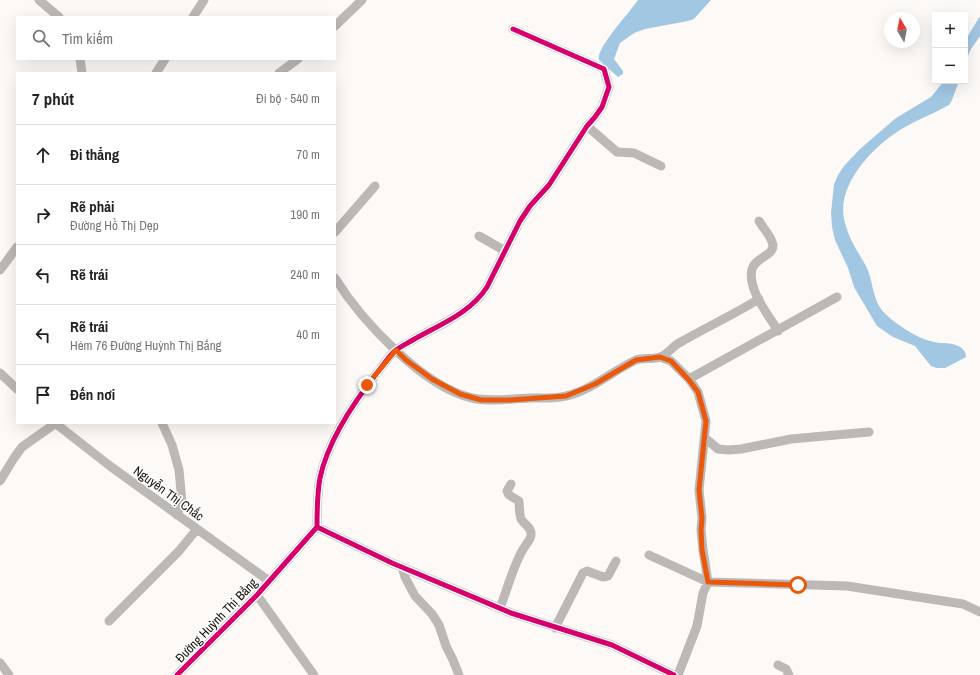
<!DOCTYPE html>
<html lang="vi">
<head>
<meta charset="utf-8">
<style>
  body { margin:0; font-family:"Archivo Narrow",sans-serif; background:#f2f2f2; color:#222 }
  .controls { position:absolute; right:12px; top:12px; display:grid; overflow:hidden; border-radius:0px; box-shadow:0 4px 16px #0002 }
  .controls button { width:36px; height:36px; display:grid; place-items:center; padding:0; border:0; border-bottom:1px solid #e0e0e0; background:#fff; color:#222; font:20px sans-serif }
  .compass { position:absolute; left:884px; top:12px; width:36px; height:36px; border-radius:50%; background:#fff; box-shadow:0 4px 16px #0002; rotate:350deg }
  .stop { position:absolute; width:12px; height:12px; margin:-9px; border:3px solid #ea580c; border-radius:50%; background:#fff }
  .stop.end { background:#ea580c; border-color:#fff; box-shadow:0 1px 4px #0008 }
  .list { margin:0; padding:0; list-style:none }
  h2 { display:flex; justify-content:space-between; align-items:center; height:52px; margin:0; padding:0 16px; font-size:17px }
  h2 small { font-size:13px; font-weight:400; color:#767676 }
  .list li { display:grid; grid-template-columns:26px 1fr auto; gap:12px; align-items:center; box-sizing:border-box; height:60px; padding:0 16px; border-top:1px solid #e0e0e0 }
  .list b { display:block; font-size:15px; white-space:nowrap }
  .list p { margin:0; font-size:13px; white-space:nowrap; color:#767676 }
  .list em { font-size:13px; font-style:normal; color:#767676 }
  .icon { flex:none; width:22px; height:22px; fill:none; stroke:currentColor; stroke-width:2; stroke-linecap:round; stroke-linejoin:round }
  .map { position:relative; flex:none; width:980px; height:675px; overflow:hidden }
  .search { position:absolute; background:#fff; box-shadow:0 4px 16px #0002; left:16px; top:16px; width:320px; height:44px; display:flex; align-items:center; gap:10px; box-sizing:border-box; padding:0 14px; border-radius:0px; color:#767676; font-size:15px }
  .panel { position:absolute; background:#fff; box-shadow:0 4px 16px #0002; left:16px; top:72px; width:320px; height:352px; border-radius:0px }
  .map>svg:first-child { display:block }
</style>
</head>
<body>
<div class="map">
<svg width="980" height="675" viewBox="0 0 980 675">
  <rect width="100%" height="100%" fill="#fcf9f7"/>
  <!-- water -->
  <path fill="#a2c7e3" d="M 638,0 L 711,0 L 694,19 L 688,21 L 645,29 L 634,33 L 620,43 L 614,59 L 623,71 L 623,74 L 618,77 L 599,60 C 595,49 631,11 638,0 Z
    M 980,16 L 980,36 L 971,49 L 965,62 L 965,41 Z
    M 944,81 L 959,81 L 952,100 L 949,105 C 935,113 919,119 905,127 C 875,144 834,185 845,223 C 849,239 858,252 866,266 C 873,280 872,296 881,309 C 891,322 918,339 934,342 C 942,344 950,342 958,346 C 963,348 966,352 966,357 L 945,368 L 937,368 L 931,366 L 915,346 L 893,337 L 877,326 L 854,287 L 848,268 L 835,240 L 832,227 L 831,213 L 834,184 L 838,175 L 844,166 L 860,149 L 896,118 L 931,97 Z"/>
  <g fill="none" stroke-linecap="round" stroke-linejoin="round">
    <!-- street -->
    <path stroke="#bbb8b6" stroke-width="9" d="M 39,0 L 59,17
      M 193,17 L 204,0
      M 335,26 L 362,0
      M 80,59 L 82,73
      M 156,73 L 165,59
      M 279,73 L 298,59
      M 587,126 L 617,152 L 634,153 L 661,166
      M 759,221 C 763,228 770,235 772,242 C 778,255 755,257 752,269 C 747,289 768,314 778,331
      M 335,232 L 375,186
      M 479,236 L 505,251
      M 0,270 L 17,247
      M 335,278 C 361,320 423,387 472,398 C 490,402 511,399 529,398 C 541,398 555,399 566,396 C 592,390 612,371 636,360 C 643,357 652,360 660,357 C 667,355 673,346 679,343 C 705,328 733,315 759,299
      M 660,357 L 671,361 L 689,379 L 698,392 L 706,421 L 699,490 L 702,518 L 701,530 L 703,550 L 708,582 L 703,593 L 697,626 L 678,675
      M 0,373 L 17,389
      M 689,379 L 837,297
      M 55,423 L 110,466 L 269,581
      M 162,423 L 172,445 L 179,470 L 182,502 L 177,515
      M 705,438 L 718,449 L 728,450 L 741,449 L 791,439 L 869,432
      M 0,481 L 14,458 L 22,447 L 56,423
      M 317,527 C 317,511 317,494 320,478 C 328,440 356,399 380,369 C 385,363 389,356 395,351 C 400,347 406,344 411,341 C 438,325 470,314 487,287 L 520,221 L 530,206 L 549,185 L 587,126 L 595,117 L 602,107 L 609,87 L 604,69 L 513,29
      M 649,555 L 708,582 L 847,586 L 963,604 L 980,612
      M 402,567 L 405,577 L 415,596 L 432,614 L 439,625 L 446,646 L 453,660 L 459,675
      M 257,595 L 314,675
      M 500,608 C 507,590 512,570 521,553 C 523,548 532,538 531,534 C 531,526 524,525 521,519 C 520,518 519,504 519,501 L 509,495 L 507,491 L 511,484
      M 109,621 L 179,551 L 197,529
      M 555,628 L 583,573 L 587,571 L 603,577 L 608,576 L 616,561
      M 0,663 L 9,675
      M 778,665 L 786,669 L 789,675
      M 177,675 L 257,595 L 317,527 L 392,563 L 511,613 L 612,645 L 674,675"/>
    <defs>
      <path id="cycleway" d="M 317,527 C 317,511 317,494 320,478 C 328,440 356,399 380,369 C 385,363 389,356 395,351 C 400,347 406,344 411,341 C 438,325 470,314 487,287 L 520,221 L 530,206 L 549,185 L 587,126 L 595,117 L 602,107 L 609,87 L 604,69 L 513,29
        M 177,675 L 257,595 L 317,527 L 392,563 L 511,613 L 612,645 L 674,675"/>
    </defs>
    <!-- cycleway casing -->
    <use href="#cycleway" stroke="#fff" stroke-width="8"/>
    <!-- cycleway -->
    <use href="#cycleway" stroke="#d6006c" stroke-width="5"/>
  </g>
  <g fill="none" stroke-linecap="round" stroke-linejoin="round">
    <!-- route -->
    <path stroke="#ea580c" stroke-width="5" d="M 367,385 L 396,350 L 406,360 L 432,379 L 460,394 L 481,400 L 510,400 L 566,396 L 595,384 L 636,360 L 660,357 L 671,361 L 689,380 L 698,392 L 706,421 L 699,490 L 702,518 L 701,530 L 702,550 L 708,582 L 798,585"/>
  </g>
  <g text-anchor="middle" stroke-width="3" stroke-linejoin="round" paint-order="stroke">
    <!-- street labels -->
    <g font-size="13" fill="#19110a" stroke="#fff">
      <text transform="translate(169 493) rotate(36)" y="5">Nguyễn Thị Chấc</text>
      <text transform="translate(216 620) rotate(-46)" y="5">Đường Huỳnh Thị Bẳng</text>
    </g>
  </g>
</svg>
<div class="controls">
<button>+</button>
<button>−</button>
</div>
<svg class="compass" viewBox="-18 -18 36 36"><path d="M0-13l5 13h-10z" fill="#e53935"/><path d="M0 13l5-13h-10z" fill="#767676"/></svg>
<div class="stop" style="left:798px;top:585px"></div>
<div class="stop end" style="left:367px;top:385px"></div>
<div class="search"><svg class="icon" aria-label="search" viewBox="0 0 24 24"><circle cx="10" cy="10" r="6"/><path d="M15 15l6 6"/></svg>Tìm kiếm</div>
<section class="panel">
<h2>7 phút<small>Đi bộ · 540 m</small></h2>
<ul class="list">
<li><svg class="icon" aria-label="ahead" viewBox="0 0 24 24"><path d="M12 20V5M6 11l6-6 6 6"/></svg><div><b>Đi thẳng</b></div><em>70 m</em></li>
<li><svg class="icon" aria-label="right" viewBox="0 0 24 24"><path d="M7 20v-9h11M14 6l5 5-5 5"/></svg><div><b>Rẽ phải</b><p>Đường Hồ Thị Dẹp</p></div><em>190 m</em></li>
<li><svg class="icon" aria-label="left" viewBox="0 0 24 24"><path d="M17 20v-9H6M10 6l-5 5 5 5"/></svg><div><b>Rẽ trái</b></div><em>240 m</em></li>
<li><svg class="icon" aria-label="left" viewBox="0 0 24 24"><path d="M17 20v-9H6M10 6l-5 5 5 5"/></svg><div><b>Rẽ trái</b><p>Hẻm 76 Đường Huỳnh Thị Bẳng</p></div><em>40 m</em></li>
<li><svg class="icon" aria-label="arrive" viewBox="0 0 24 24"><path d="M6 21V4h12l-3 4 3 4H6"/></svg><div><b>Đến nơi</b></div></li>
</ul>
</section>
</div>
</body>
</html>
